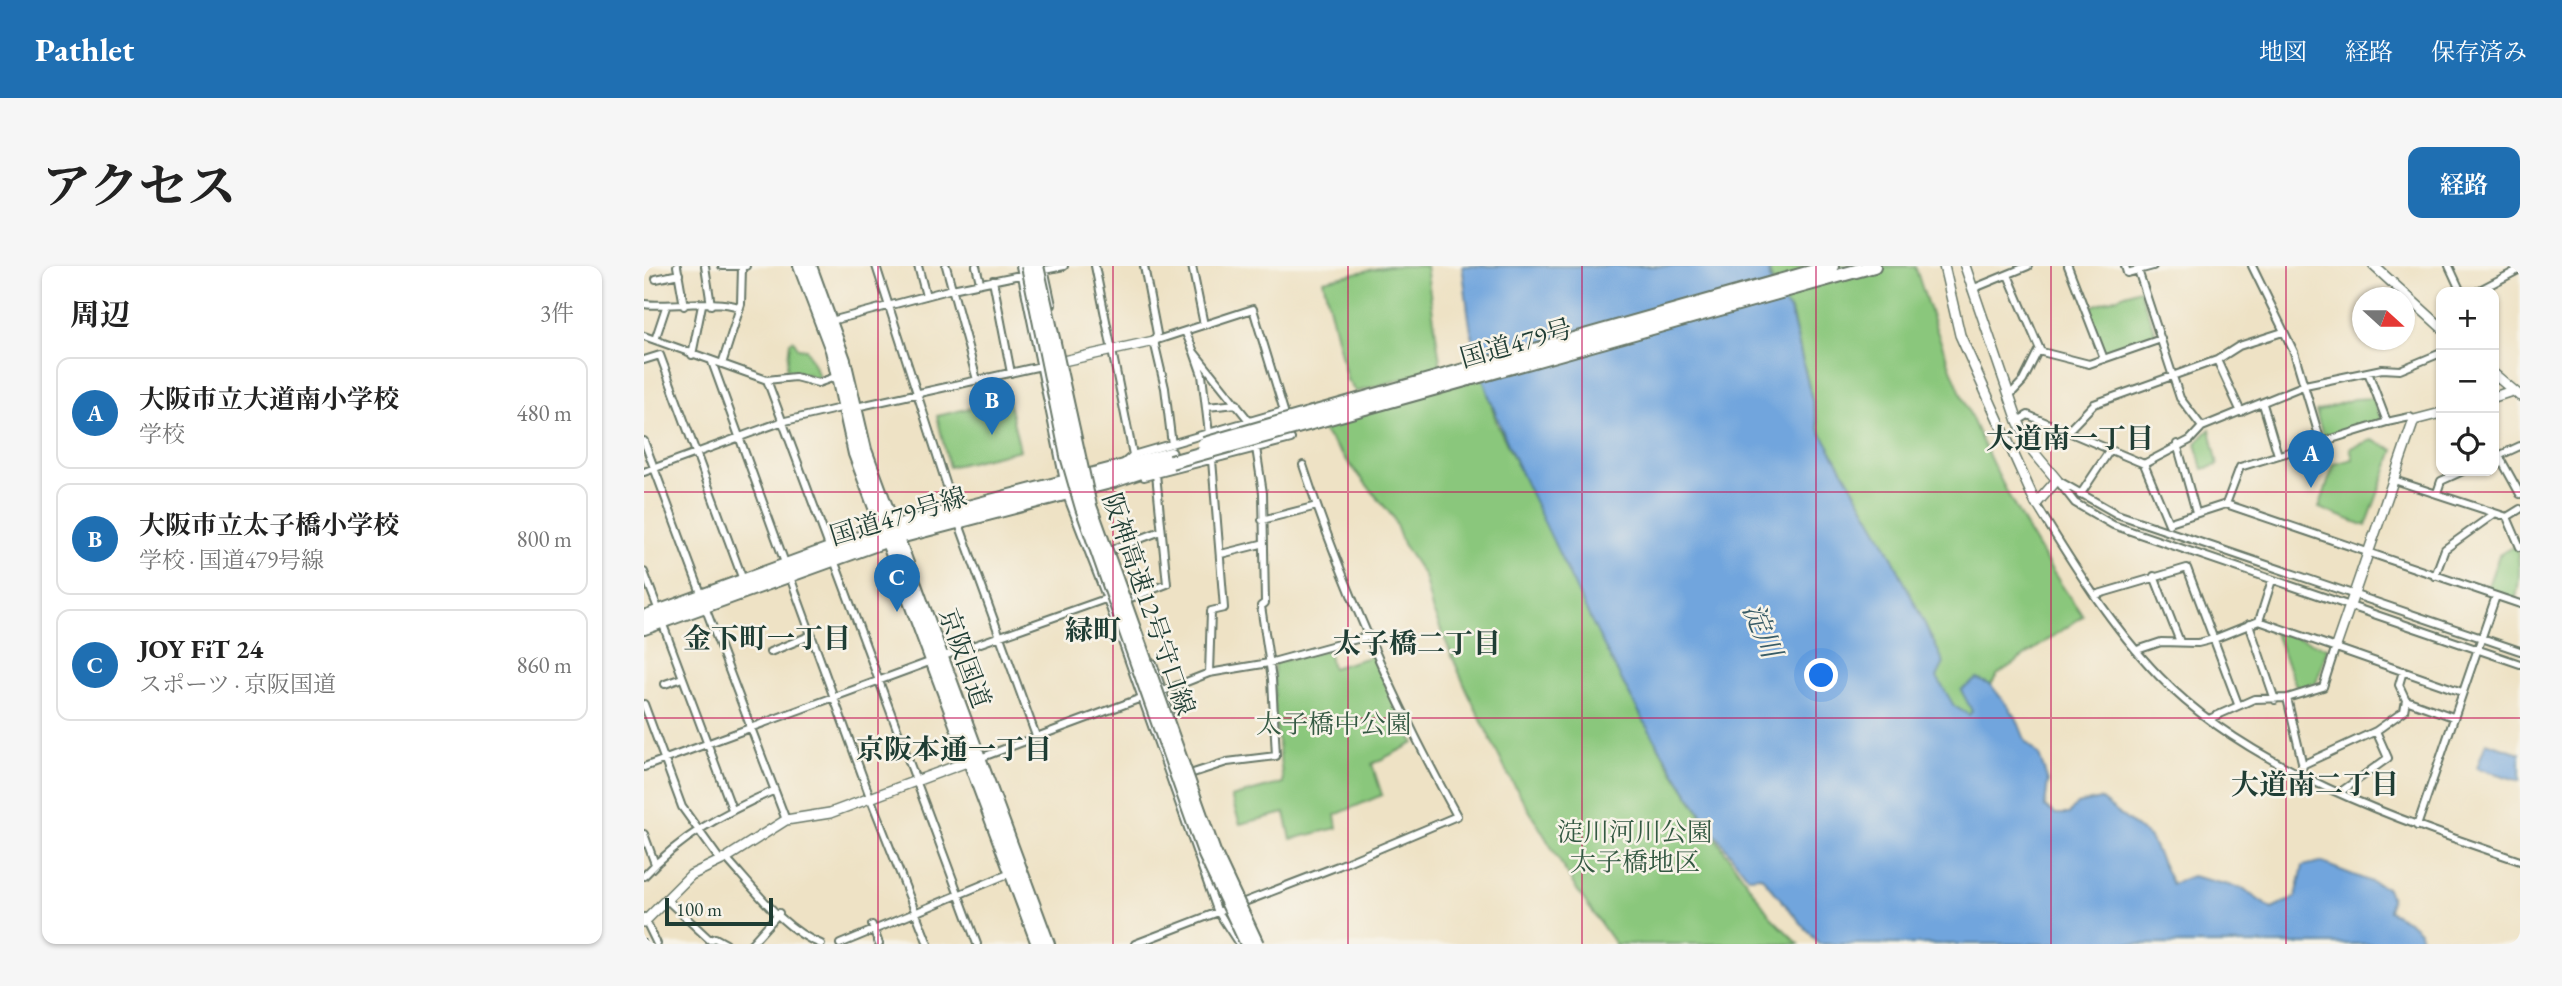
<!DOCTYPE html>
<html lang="ja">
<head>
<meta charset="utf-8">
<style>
  body { margin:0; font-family:"EB Garamond","Noto Serif JP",serif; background:#f6f6f6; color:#222 }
  .controls { position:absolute; right:21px; top:21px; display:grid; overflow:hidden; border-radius:14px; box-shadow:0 2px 5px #0004 }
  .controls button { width:63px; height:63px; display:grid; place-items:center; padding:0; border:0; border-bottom:2px solid #e0e0e0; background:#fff; color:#222; font:35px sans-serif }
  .compass { position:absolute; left:1708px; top:21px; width:63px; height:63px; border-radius:50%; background:#fff; box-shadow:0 2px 5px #0004; rotate:111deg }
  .scale { position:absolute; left:21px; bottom:18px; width:108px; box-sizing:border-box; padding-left:7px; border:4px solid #1f3d34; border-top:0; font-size:19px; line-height:24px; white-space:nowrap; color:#1f3d34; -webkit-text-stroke:5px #f7f3e8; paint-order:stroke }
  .you { position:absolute; left:1178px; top:410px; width:24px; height:24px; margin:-18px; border:5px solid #fff; border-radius:50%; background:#1a73e8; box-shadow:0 0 0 10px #1a73e833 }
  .badge { display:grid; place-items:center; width:46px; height:46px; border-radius:50%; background:#1f6fb2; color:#fff; font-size:23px; font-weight:700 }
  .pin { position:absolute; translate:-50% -58px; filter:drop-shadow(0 2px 4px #0008) }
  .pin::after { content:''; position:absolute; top:37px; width:24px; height:21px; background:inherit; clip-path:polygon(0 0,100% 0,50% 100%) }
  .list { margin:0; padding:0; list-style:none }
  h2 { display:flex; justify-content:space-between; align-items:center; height:91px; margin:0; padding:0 28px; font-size:30px }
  h2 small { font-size:23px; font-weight:400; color:#767676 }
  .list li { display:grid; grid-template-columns:46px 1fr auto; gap:21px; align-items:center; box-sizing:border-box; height:112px; margin:0 14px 14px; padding:0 14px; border:2px solid #e0e0e0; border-radius:14px }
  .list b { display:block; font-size:26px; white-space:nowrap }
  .list p { margin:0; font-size:23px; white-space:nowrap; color:#767676 }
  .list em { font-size:23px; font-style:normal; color:#767676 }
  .icon { flex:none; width:38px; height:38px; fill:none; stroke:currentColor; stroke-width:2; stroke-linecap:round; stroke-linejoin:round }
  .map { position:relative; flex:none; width:1876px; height:678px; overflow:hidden; border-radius:14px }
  header { display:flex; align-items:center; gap:42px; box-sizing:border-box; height:98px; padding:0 35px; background:#1f6fb2; color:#fff }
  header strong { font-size:33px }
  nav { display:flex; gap:38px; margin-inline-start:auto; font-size:24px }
  .intro { display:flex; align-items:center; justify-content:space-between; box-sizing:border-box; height:168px; padding:0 42px }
  h1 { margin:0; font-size:49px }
  .button { padding:18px 32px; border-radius:14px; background:#1f6fb2; color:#fff; font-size:24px; font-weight:700 }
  main { display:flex; gap:42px; padding:0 42px }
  aside { flex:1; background:#fff; border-radius:14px; box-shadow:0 2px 5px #0004 }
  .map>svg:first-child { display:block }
</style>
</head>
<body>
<header>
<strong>Pathlet</strong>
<nav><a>地図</a><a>経路</a><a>保存済み</a></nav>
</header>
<div class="intro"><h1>アクセス</h1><a class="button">経路</a></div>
<main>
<aside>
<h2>周辺<small>3件</small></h2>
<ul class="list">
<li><span class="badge">A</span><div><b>大阪市立大道南小学校</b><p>学校</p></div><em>480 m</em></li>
<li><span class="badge">B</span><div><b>大阪市立太子橋小学校</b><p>学校 · 国道479号線</p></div><em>800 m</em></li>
<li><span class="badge">C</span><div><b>JOY FiT 24</b><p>スポーツ · 京阪国道</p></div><em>860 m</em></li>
</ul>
</aside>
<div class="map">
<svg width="1876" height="678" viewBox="0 0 1876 678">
  <rect width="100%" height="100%" fill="#f7f3e8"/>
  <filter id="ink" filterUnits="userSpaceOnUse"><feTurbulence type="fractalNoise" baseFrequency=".0143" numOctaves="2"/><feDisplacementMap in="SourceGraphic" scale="14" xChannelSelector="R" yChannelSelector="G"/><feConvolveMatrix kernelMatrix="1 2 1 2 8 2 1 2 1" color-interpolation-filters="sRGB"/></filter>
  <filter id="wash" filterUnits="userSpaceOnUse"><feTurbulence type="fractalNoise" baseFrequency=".00686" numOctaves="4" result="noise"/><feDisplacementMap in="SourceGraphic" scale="28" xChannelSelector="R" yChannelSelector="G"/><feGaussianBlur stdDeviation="1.57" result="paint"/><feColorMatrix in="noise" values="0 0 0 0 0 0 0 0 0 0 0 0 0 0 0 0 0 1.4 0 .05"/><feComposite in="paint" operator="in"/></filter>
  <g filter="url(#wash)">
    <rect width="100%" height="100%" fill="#eee2c5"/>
    <!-- green -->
    <path fill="#8ac77c" stroke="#548258" stroke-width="2" d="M 744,0 L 782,0 L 797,102 L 712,126 L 703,114 L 679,14 Z
      M 1271,0 C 1310,124 1362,244 1439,350 L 1353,409 L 1347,419 L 1333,413 L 1323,431 L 1328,445 L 1325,449 L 1310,440 L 1292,411 L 1300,397 L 1241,277 L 1175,163 L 1147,44 L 1136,35 L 1123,1 Z
      M 1495,23 L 1512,68 L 1510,71 L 1459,87 L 1443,42 Z
      M 149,74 L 154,82 L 162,83 L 175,110 L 172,113 L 163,108 L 142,108 L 146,76 Z
      M 837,105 L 853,158 L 981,421 L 1026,501 L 1081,586 L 1130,654 L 1155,678 L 971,678 L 931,621 L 863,507 L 823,425 L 788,343 L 780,310 L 759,278 L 749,251 L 669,153 Z
      M 1729,132 L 1738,156 L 1682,172 L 1679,170 L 1672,146 L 1709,133 Z
      M 364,133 L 376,184 L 305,201 L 293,150 Z
      M 1566,163 L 1574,199 L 1559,203 L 1552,177 Z
      M 1728,174 L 1750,184 L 1722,260 L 1675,242 L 1690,198 L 1709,193 L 1706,182 Z
      M 1872,279 C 1876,293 1876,323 1871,333 L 1843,323 L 1855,289 Z
      M 1629,363 L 1684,382 L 1672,417 L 1653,422 Z
      M 684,384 L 688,402 L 729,390 L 770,477 L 728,498 L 738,529 L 691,549 L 693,562 L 647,573 L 641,547 L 596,558 L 587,531 L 639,517 L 631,450 L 630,397 Z"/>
    <!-- water -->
    <path fill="#71a5dd" stroke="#487188" stroke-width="2" d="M 818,0 L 1126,0 C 1122,16 1135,34 1146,44 L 1175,163 L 1241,277 L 1300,397 L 1293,411 L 1310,440 L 1325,449 L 1328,445 L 1317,424 L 1333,413 L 1347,419 L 1372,451 L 1382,476 L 1395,489 L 1404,515 L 1401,541 L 1412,548 L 1425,548 L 1433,538 L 1456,533 L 1506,572 L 1528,618 L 1548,610 L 1597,622 L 1628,643 L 1652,631 L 1659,600 L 1676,596 L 1743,622 L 1747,633 L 1745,645 L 1766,656 L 1776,665 L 1777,678 L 1175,678 L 1117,610 L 1104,611 C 1024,510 966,397 912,281 C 882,218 851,157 832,89 C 824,61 823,29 818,0 Z
      M 1842,476 L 1876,487 L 1876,515 L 1833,502 Z"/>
  </g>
  <g filter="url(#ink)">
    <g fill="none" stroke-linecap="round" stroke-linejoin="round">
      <defs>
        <path id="street" d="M 33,0 L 40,40
          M 61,0 L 67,39
          M 78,0 L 102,0
          M 232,0 L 311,245
          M 274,0 L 282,30
          M 302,0 L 333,114
          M 332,0 L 336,16
          M 376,0 L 420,215
          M 451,0 L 489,189
          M 500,0 L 513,68 L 510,75 L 521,122 L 528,179
          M 548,0 L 560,59
          M 1424,0 L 1460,93
          M 1481,0 L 1483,7 L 1509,0
          M 1608,0 L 1650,86 L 1677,176
          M 1805,0 L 1817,26
          M 400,2 L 408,39
          M 1494,4 L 1536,132 L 1558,161
          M 1364,9 L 1397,86
          M 12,13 L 35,8
          M 349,14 L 367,107
          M 1328,23 L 1384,0
          M 1832,26 L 1876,3
          M 0,38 C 29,42 69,32 95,41
          M 187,55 L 308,23 L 420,0
          M 541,65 L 550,86 L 606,156
          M 0,70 L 123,114 L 151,111 L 174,117 L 194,110
          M 11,74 L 22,41
          M 550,86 L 558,109 L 565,168
          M 48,89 L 58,39
          M 0,94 L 16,89 L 99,314
          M 1573,94 L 1597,146
          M 68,96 L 226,531 L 284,678
          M 78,98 L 97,38 L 98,1
          M 1724,106 L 1743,156
          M 123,114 L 186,283
          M 1365,130 L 1379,115 L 1394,85 L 1445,98 L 1517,73
          M 1619,138 L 1634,189
          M 212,141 L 406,98
          M 563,141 L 593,138
          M 1374,155 L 1384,149 L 1500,198 L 1525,258
          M 1424,165 L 1450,138 L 1573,94 L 1595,80 L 1639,66
          M 0,175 L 58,330
          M 1533,178 L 1552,246
          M 1855,190 L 1876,228
          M 1850,192 L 1876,180
          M 480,197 L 489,189 L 640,145 L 609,43 L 510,75
          M 1500,198 L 1546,174 L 1558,161 L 1661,119 L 1738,103 L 1756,104 L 1797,87
          M 0,206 L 137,156 L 201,141
          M 500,211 L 647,173
          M 1413,214 L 1431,237 L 1469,259 L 1876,398
          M 1750,214 L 1863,251 L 1876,243
          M 1415,215 L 1473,248 L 1876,385
          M 422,227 L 463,333 L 573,644 L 595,678
          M 1793,227 L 1797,215 L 1819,205
          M 1436,229 L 1466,184
          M 1392,238 C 1428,297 1467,360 1515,410 C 1604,503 1757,555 1876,595
          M 1582,238 L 1596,201 L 1743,156 L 1766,151 L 1770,154
          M 1863,251 L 1876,281
          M 618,254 L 673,240
          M 314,255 L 392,470
          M 1526,256 L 1582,238 L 1876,338
          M 467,284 L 517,265
          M 577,288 L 617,278
          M 190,294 L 333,678
          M 0,306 L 15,345
          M 1510,310 L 1536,376
          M 1791,310 L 1801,283 L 1850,248
          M 1451,329 L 1543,302 L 1594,438
          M 484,333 L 523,318 L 512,208
          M 61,341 L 142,554
          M 1615,355 L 1628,314
          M 18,356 L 88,543
          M 1605,358 L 1631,434
          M 1493,384 L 1517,376 L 1554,377 L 1570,373 L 1615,355 L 1818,426
          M 126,386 L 168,369
          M 297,391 L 467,331
          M 509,397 L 527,450
          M 565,407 L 567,345 L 580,342 L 568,194
          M 21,418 L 38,412
          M 517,426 L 565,407 L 625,397 L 724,370
          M 1643,432 L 1659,500
          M 1762,434 L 1809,451
          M 0,438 L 38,541 L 76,594
          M 1565,453 L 1610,433 L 1643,432 L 1679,421 L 1692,380
          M 336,492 L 500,431
          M 1658,499 L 1732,465 L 1760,445 L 1762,434 L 1755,419 L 1759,405
          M 0,501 L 288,395
          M 546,508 L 583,496 L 632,490 L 628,413 L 617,340 L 621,337 L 619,227 L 612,182
          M 1695,527 L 1744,492 L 1732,465
          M 1773,560 L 1852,330
          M 0,568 L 11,598
          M 82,592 C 109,621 139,664 177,678
          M 0,610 C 36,571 81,546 129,525
          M 22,633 L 66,674 L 71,672 L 82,678
          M 0,651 L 13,678
          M 228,659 L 235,678
          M 107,678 L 135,647
          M 196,678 L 369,606
          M 491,678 L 694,600 L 813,550 C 751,437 699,321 659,199"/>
        <path id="secondary" d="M 1300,0 L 1316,69 L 1392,238 L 1413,214 L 1388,184 L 1374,155 L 1321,0
          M 1730,0 L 1797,61
          M 419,95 L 510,75
          M 1850,108 L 1876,130
          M 1850,131 L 1868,125
          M 1692,380 L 1770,154 L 1797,147
          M 0,656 L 47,609 L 82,592 L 142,554 L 186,547 L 331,493"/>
        <path id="highway" d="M 156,0 L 188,84 L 211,188 L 394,678
          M 166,0 L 200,94 L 221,184 L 404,678
          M 668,147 L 1188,0
          M 671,156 L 1230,0
          M 0,351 L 240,263 L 526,188
          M 0,362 L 244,274 L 470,215 L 527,196"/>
      </defs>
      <!-- street casing -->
      <use href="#street" stroke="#677767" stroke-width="10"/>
      <!-- secondary casing -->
      <use href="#secondary" stroke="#677767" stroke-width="12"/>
      <!-- highway casing -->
      <use href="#highway" stroke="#677767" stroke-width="16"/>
      <!-- street -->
      <use href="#street" stroke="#fff" stroke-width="6"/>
      <!-- secondary -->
      <use href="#secondary" stroke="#fff" stroke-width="9"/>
      <!-- highway -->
      <use href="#highway" stroke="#fff" stroke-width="12"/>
      <!-- rail -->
      <path stroke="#1f3d34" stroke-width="2" d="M 0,673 L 2,678"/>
      <defs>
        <path id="highway-bridge" d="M 384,0 L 423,190 L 438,242 L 561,589 L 603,678
          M 393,0 L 446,240 L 570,586 L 613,678
          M 560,178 L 668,147
          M 527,196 L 671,156"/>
      </defs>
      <!-- highway-bridge casing -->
      <use href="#highway-bridge" stroke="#677767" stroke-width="16" stroke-linecap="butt"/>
      <!-- highway-bridge -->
      <use href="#highway-bridge" stroke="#fff" stroke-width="12"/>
    </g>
  </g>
  <!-- grid -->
  <path fill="none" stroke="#c2185b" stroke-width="2" stroke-opacity="0.55" d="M 234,0 L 234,678M 469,0 L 469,678M 704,0 L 704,678M 938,0 L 938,678M 1172,0 L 1172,678M 1407,0 L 1407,678M 1642,0 L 1642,678M 0,226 L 1876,226M 0,452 L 1876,452"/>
  <g text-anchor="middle" stroke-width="5" stroke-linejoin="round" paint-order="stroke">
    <!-- street labels -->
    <g font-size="26" fill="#1f3d34" stroke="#f7f3e8">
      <text transform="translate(872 77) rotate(-16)" y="9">国道479号</text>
      <text transform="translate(254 250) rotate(-17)" y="9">国道479号線</text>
      <text transform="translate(505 338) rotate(71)" y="9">阪神高速12号守口線</text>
      <text transform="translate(321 392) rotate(70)" y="9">京阪国道</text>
    </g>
    <!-- park labels -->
    <g font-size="26" fill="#345942" stroke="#f7f3e8">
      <text x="690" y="467">太子橋中公園</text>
      <text x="991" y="575">淀川河川公園<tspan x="991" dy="30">太子橋地区</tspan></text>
    </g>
    <!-- neighbourhood labels -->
    <g font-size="28" font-weight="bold" fill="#1f3d34" stroke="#f7f3e8">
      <text x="1426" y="182">大道南一丁目</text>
      <text x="449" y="374">緑町</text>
      <text x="123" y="382">金下町一丁目</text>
      <text x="773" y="387">太子橋二丁目</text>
      <text x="310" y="493">京阪本通一丁目</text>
      <text x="1671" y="528">大道南二丁目</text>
    </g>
    <!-- water labels -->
    <g font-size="28" font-style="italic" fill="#385c67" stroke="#f7f3e8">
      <text transform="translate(1119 364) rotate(67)" y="10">淀川</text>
    </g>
  </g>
</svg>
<div class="controls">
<button>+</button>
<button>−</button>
<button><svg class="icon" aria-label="locate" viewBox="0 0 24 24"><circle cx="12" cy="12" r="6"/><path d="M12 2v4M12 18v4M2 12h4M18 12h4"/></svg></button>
</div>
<svg class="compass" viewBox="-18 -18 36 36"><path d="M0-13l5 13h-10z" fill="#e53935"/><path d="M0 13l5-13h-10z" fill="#767676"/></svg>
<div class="scale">100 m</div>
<div class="you"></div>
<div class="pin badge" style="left:1667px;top:222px">A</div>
<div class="pin badge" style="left:348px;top:169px">B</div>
<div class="pin badge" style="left:253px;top:346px">C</div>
</div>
</main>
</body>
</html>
